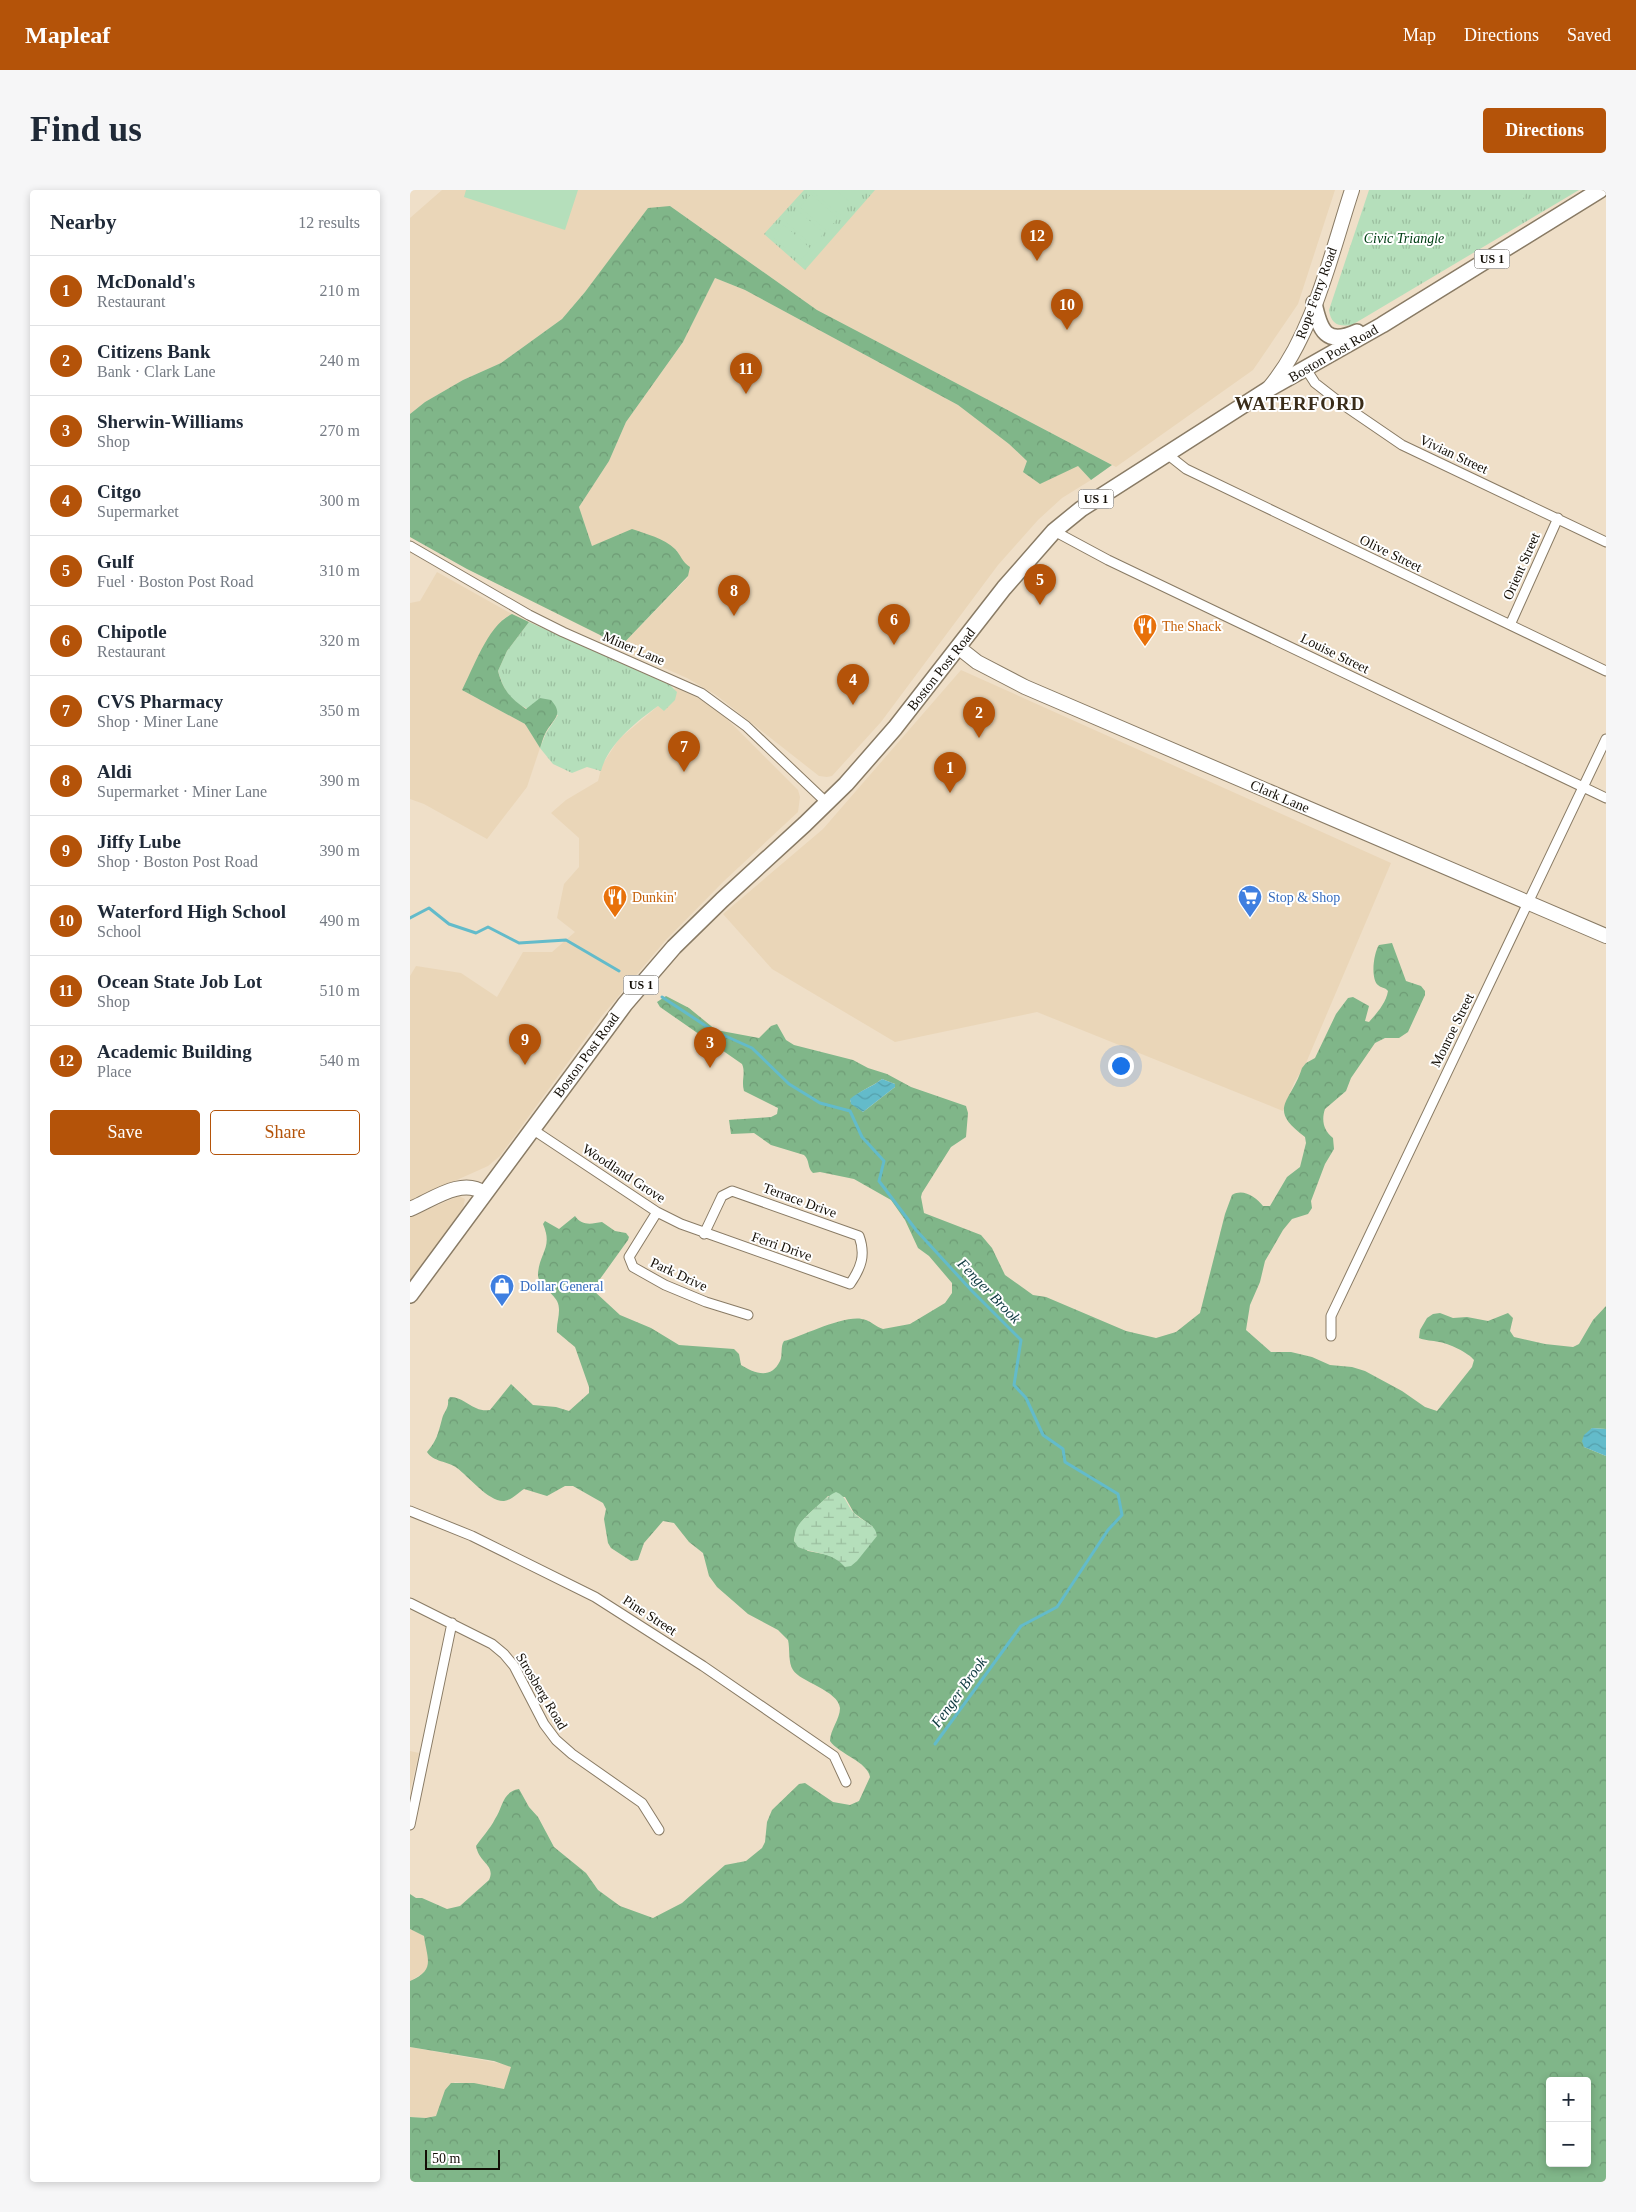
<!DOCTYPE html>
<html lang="en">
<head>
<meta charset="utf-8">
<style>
  body { margin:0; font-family:Georgia,serif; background:#f6f6f7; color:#1f2937 }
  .controls { position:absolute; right:15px; bottom:15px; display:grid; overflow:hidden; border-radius:5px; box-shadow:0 2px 8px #0003 }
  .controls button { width:45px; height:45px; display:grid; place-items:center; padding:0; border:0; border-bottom:1px solid #e0e1e3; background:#fff; color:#1f2937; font:25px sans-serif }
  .scale { position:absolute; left:15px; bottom:12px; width:75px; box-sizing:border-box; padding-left:5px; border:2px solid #130e06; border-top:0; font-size:14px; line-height:18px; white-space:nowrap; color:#130e06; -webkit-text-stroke:4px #fff; paint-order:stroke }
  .you { position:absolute; left:710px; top:875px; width:18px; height:18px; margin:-12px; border:4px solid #fff; border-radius:50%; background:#1a73e8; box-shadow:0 0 0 8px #1a73e833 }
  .badge { display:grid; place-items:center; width:32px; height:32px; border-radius:50%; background:#b45309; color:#fff; font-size:16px; font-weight:700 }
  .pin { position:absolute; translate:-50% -41px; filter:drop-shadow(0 1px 2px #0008) }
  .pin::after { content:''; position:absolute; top:26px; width:18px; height:15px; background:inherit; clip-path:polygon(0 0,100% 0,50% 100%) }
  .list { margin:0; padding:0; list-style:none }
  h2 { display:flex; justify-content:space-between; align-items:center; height:65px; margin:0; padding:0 20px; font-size:21px }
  h2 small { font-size:16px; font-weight:400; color:#747a83 }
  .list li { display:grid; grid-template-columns:32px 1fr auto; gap:15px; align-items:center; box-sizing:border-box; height:70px; padding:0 20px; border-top:1px solid #e0e1e3 }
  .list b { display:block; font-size:19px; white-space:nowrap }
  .list p { margin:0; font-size:16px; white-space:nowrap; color:#747a83 }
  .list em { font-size:16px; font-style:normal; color:#747a83 }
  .actions { display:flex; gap:10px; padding:15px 20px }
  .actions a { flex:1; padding:11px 0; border:1px solid #b45309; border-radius:5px; text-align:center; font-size:18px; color:#b45309 }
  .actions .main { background:#b45309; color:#fff }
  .map { position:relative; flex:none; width:1196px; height:1992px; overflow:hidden; border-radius:5px }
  header { display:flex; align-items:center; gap:30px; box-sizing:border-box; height:70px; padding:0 25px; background:#b45309; color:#fff }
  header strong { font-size:24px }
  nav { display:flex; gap:28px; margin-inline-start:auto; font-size:18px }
  .intro { display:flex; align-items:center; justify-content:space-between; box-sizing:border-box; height:120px; padding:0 30px }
  h1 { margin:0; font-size:35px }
  .button { padding:12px 22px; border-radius:5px; background:#b45309; color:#fff; font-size:18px; font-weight:700 }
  main { display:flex; gap:30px; padding:0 30px }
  aside { flex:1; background:#fff; border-radius:5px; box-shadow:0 2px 8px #0003 }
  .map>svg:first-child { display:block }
</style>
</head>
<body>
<header>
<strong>Mapleaf</strong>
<nav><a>Map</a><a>Directions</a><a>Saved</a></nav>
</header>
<div class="intro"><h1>Find us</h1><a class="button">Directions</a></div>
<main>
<aside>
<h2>Nearby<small>12 results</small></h2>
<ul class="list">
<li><span class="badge">1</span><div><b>McDonald's</b><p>Restaurant</p></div><em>210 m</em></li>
<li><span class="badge">2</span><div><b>Citizens Bank</b><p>Bank · Clark Lane</p></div><em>240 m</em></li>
<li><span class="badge">3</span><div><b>Sherwin-Williams</b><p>Shop</p></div><em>270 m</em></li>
<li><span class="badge">4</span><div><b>Citgo</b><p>Supermarket</p></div><em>300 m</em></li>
<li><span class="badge">5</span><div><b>Gulf</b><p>Fuel · Boston Post Road</p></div><em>310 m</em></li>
<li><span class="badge">6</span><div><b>Chipotle</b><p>Restaurant</p></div><em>320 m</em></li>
<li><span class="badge">7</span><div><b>CVS Pharmacy</b><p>Shop · Miner Lane</p></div><em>350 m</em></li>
<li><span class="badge">8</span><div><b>Aldi</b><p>Supermarket · Miner Lane</p></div><em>390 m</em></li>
<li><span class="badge">9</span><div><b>Jiffy Lube</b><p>Shop · Boston Post Road</p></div><em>390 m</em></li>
<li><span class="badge">10</span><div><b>Waterford High School</b><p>School</p></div><em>490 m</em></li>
<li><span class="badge">11</span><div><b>Ocean State Job Lot</b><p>Shop</p></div><em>510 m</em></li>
<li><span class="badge">12</span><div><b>Academic Building</b><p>Place</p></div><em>540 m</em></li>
</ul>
<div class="actions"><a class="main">Save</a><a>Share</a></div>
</aside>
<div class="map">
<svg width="1196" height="1992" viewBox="0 0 1196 1992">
  <defs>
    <pattern id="grass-tufts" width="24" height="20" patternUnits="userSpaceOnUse" patternTransform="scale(1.25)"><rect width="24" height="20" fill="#b5dfbb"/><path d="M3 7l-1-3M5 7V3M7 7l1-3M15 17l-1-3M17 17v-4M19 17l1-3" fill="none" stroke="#9bbe9f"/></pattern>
    <pattern id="forest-crowns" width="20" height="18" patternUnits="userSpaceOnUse" patternTransform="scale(1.25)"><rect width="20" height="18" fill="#80b689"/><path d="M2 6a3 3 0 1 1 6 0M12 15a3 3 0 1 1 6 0" fill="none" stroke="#6e9b75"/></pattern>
    <pattern id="wetland-marsh" width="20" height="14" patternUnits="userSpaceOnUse" patternTransform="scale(1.25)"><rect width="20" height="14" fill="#b5dfbb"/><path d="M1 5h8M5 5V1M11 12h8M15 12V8" fill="none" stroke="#9bbe9f"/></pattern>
    <pattern id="water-waves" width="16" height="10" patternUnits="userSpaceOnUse" patternTransform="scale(1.25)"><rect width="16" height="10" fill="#63bbca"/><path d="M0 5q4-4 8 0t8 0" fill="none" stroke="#55a0ac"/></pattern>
  </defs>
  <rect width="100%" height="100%" fill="#efdfc8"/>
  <!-- built -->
  <path fill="#ead6b8" d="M 32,0 L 925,0 L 888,114 L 843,180 L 706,277 L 407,120 L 260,16 L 175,102 L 152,129 L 91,173 L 53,190 L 15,212 L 0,224 L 0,28 Z
    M 305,88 L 335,100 L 548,215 L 599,254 L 617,271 L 613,282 L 668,276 L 681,290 L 652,308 L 628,330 L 588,375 L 471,532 L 422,586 L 417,587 L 409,586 L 306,505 L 277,488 L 209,458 L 278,387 L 267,360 L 182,356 L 169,317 L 199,271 L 216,232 L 273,152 Z
    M 27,382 L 102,424 L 93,429 L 52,500 L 115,534 L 130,558 L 117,597 L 77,649 L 14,614 L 0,609 L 0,413 L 10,411 Z
    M 551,480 L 981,673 L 896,873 L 884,893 L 873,921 L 627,822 L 485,852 L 362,779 L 313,724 L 413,639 Z
    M 260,495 L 296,512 L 317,529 L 388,600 L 390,607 L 388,622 L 314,691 L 255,751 L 191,827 L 90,966 L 78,976 L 0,1011 L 0,786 L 6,776 L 51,783 L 87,807 L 113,762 L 142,762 L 165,742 L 147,728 L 154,694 L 169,677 L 169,648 L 141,623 L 156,610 L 188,591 L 192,575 L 209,549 L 248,516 L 254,520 L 265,498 Z
    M 49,1006 L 55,1009 L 53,1018 L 0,1094 L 0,1027 Z
    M 0,1561 L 9,1563 L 0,1601 Z
    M 0,1739 L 14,1746 L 19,1770 L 19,1777 L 15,1782 L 0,1791 Z
    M 0,1857 L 94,1874 L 101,1877 L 100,1884 L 94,1899 L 45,1892 L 35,1900 L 29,1924 L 26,1926 L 16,1928 L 0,1927 Z"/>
  <!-- grass -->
  <path fill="url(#grass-tufts)" d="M 394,0 L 465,0 L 395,80 L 354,44 Z
    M 959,0 L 1169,0 L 942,135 C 928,137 921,134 919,120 Z
    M 119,432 L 260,495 L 267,502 L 265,510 L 254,521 L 248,516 C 226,532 198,554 191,581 L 177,577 L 162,583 L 143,574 L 130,558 L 136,543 L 148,525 C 114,519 99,518 88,481 L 97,461 Z"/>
  <!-- forest -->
  <path fill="url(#forest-crowns)" fill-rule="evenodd" d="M 260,16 L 407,120 L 702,275 L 681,290 L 668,276 L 630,294 L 613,282 L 617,271 L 599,254 L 548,215 L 335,100 L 305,88 L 273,152 L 216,232 L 199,271 L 169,317 L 182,356 L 222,339 C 236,344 254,348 265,359 C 271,365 272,372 280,377 L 278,386 L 209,458 L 190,445 L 57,379 L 0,347 L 0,224 L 15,212 L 53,190 L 91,173 L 152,129 L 175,102 L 238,18 Z
    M 102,424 L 119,432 L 97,461 L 88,481 C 93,500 100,508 116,519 L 130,508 L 141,510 C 154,525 144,528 136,542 C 133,547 132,553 130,558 L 115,534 L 52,500 C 64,477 78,435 102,424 Z
    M 982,753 L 996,791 L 1011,796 L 1015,801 L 1015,805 L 998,842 L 989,848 L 975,848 L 965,853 L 941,888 L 936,901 L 915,919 C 911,931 914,941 923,948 L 924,959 L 915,974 L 901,1011 L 902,1018 L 898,1024 L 882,1029 L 873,1040 L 855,1071 L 850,1092 L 840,1115 L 836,1140 L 861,1162 L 881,1162 L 902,1167 L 920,1175 L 942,1177 L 955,1181 L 992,1201 L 1015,1217 L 1027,1221 L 1062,1177 L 1064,1170 C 1059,1163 1038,1153 1029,1152 C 1022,1150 1016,1151 1009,1148 L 1010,1140 L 1017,1128 L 1023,1124 L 1030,1123 L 1043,1128 L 1057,1127 L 1078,1131 L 1098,1123 L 1103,1128 L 1100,1141 L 1104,1147 L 1135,1154 L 1163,1157 L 1169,1154 L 1183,1130 L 1196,1116 L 1196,1239 L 1182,1238 L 1174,1257 L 1196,1266 L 1196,1992 L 0,1992 L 0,1927 L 16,1928 L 26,1926 L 35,1900 L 41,1893 L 64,1893 L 94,1899 L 101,1877 L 84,1871 L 0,1857 L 0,1791 C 26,1780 17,1769 14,1746 L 0,1739 L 0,1704 L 6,1708 L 12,1708 L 37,1719 L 50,1716 L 79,1690 C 86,1675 69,1673 66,1656 C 72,1647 80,1639 85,1629 C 93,1617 92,1602 109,1599 L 119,1617 L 128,1627 L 144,1657 L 176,1683 L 188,1700 L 210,1716 L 243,1728 L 272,1713 L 315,1675 L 336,1671 L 352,1658 L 355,1652 L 357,1632 L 362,1620 L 389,1594 L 395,1593 L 423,1612 L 440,1615 L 449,1611 L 460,1587 C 458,1572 429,1564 420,1551 C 420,1540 430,1529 430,1518 C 429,1501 389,1491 383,1480 C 378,1473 380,1458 378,1450 L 368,1440 L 338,1424 L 307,1397 L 299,1386 L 293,1363 L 279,1352 L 264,1333 L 253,1331 L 234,1353 L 228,1370 L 221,1371 L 201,1358 L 198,1353 L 194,1329 L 196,1319 L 193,1313 L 163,1296 L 155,1296 L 137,1306 L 114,1299 C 108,1303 102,1310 94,1311 C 79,1312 59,1287 47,1278 C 38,1271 23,1272 17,1262 C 27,1250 28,1244 32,1229 C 34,1221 39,1219 38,1210 L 40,1207 C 55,1207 64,1223 80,1220 L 101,1194 L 123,1215 L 146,1217 L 159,1221 L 179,1203 L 179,1197 L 165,1157 L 147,1142 C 146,1132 152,1121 147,1111 C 142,1101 127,1095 128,1083 C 130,1062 143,1057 133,1034 L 135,1031 L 149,1039 L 165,1026 C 172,1036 181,1034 192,1032 L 205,1041 L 216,1043 L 219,1047 L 218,1050 L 185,1096 L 184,1101 L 210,1125 L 241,1138 L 269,1155 L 324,1159 L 329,1164 L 331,1175 C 344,1183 361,1190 370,1171 C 373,1165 370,1157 374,1151 C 393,1146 438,1122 456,1130 C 462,1132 466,1137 473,1139 L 500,1134 L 535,1113 L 542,1103 L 542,1093 L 519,1066 L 508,1058 L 495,1030 L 481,1010 L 444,989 L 410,982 L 403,983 C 397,978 400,970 394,965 L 361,955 L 344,943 L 321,944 L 319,930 L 361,927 L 367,924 L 368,918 L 334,901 C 331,891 336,883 332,874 L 250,817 L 247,812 L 256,806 L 279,818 L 306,840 L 349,848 L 361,836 L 367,834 L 376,850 L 384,855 L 443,870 L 458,878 L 477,884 L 501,897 L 556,916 L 558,923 L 556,947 L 541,957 L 512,1003 L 511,1007 L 514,1023 L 571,1045 L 582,1058 L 595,1085 L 623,1105 L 636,1107 L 716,1141 L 746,1148 L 766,1142 L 790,1123 L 815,1024 L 822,1005 C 833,998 846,1007 853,1016 L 860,1016 L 877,987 L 890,977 L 896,953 L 895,947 C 856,918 881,913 892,878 L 896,873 L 905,868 L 926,824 L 938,808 L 943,807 L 959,816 L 955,831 L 959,832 C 967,823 976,813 978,801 C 975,797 971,798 968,795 C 960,788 964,762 969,755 ZM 472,889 L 485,894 L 485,897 L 453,922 L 440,911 C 448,901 462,897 472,889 ZM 418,1306 L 435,1307 L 444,1323 L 463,1337 L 428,1369 L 419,1365 L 398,1361 L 384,1351 C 387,1328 404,1322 418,1306 ZM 1140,1891 L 1177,1891 L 1177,1973 L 1140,1973 Z"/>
  <!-- wetland -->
  <path fill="url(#wetland-marsh)" d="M 426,1302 C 437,1306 437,1317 445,1324 C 453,1332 465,1333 467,1346 L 447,1371 L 441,1376 L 435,1377 C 422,1362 405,1364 388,1357 L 384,1351 C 385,1346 385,1340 388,1336 C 392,1329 419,1304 426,1302 Z"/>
  <!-- garden -->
  <path fill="#b5dfbb" d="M 56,0 L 168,0 L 155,40 L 54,7 Z
    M 405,0 L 426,0 L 441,13 L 430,25 L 403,2 Z
    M 1086,0 L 1118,0 L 1110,14 Z
    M 401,4 L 428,28 L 417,41 L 390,17 Z
    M 387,20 L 414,43 L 403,56 L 376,32 Z
    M 374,35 L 401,59 L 390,71 L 363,47 Z"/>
  <!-- water -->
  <path fill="url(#water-waves)" d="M 472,889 L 485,894 L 485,897 L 453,922 L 441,914 L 440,909 C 449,901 462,897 472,889 Z
    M 1182,1238 L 1196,1239 L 1196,1266 L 1174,1257 L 1172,1251 L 1174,1245 Z"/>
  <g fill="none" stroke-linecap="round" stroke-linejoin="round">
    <!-- stream -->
    <path stroke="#63bbca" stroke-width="3" d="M 0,728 L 19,718 L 39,734 L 66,743 L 78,737 L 109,753 L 156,750 L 209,781
      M 252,807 L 302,840 L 342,858 L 379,894 L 410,913 L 440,921 L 452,947 L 474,971 L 469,991 L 506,1040 L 562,1101 L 611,1150 L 604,1195 L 616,1208 L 633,1245 L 653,1259 L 655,1272 L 708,1304 L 712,1325 L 698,1340 L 647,1417 L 611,1436 L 525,1554"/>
    <defs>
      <path id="street" d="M 896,179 L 905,193 L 932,214 L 992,255 L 1196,352
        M 757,264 L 776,279 L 1196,481
        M 644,341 L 698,370 L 1196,608
        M 0,356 L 119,425 L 153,442 L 291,503 L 336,536 L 417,613
        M 1100,435 L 1148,328
        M 122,939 L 247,1022 L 271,1034 L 440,1094 C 451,1078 456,1065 449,1046 L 322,1001 L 312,1006 L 294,1044
        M 247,1022 L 219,1067 L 223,1077 L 255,1095 L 296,1112 L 338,1125
        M 921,1146 L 921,1126 L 1196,549
        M 0,1321 L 62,1346 L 185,1407 L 293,1476 L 424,1566 L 436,1592
        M 0,1413 L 82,1454 L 94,1464 L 104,1476 L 134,1534 L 146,1550 L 162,1564 L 232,1613 L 249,1640
        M 0,1635 L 42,1433"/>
      <path id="secondary" d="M 859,198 C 903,146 921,64 942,0
        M 548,457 L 567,472 L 615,497 L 1196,746
        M 0,1019 C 22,1010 52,987 74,1003"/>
      <path id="primary" d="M 904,113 C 910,141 916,156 947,142
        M 0,1105 L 215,814 L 264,757 L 312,710 L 395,634 L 436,594 L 485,538 L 594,398 L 644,341 L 671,319 L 857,200 L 972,135 L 1190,0"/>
    </defs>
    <!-- street casing -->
    <use href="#street" stroke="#897b65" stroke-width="11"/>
    <!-- secondary casing -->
    <use href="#secondary" stroke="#897b65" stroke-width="16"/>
    <!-- primary casing -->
    <use href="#primary" stroke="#897b65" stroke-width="18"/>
    <!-- street -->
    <use href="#street" stroke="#fff" stroke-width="9"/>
    <!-- secondary -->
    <use href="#secondary" stroke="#fff" stroke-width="14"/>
    <!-- primary -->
    <use href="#primary" stroke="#fff" stroke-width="15"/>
  </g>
  <!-- icons -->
  <defs>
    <symbol id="restaurant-pin" viewBox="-11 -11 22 30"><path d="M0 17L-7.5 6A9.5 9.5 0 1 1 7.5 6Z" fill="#e8710a" stroke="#fff"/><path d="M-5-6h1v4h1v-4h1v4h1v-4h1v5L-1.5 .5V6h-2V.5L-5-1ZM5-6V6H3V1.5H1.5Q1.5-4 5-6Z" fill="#fff"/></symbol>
    <symbol id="supermarket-pin" viewBox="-11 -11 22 30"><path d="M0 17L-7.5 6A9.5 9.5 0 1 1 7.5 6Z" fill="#3f7fe0" stroke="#fff"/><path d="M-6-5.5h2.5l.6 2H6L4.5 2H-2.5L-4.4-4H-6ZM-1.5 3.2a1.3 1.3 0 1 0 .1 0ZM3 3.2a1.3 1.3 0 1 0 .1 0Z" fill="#fff"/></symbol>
    <symbol id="shop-pin" viewBox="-11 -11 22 30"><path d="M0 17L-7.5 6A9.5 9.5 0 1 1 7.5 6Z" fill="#3f7fe0" stroke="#fff"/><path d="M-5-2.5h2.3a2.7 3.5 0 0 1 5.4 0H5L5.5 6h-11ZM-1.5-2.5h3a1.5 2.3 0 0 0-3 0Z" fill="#fff"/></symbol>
  </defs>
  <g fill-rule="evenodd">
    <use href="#restaurant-pin" x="721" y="422" width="28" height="38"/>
    <use href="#restaurant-pin" x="191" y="693" width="28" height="38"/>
    <use href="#supermarket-pin" x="826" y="693" width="28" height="38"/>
    <use href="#shop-pin" x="78" y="1082" width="28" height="38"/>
  </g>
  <g text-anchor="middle" stroke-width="4" stroke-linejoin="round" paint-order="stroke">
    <!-- shield labels -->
    <g fill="#fff" stroke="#5a5651" stroke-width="1">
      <rect x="1064.5" y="59.5" width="35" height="19" rx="4"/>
      <rect x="668.5" y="299.5" width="35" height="19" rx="4"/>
      <rect x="213.5" y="785.5" width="35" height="19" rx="4"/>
    </g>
    <g font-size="12" font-weight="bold" fill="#130e06">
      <text x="1082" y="73">US 1</text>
      <text x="686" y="313">US 1</text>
      <text x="231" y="799">US 1</text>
    </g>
    <!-- park labels -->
    <g font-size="14" font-style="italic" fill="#004015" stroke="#fff">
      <text x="994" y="53">Civic Triangle</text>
    </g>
    <!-- street labels -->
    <g font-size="14" fill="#130e06" stroke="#fff">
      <text transform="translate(906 103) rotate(-70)" y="5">Rope Ferry Road</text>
      <text transform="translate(923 163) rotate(-30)" y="5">Boston Post Road</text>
      <text transform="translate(1044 264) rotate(25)" y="5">Vivian Street</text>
      <text transform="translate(981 363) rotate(26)" y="5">Olive Street</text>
      <text transform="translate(1111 376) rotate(-66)" y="5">Orient Street</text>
      <text transform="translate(224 458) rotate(23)" y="5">Miner Lane</text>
      <text transform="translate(925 463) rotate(26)" y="5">Louise Street</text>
      <text transform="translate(531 479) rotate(-52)" y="5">Boston Post Road</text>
      <text transform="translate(870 606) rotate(23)" y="5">Clark Lane</text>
      <text transform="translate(1042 840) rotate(-64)" y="5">Monroe Street</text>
      <text transform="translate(176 865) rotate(-54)" y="5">Boston Post Road</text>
      <text transform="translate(214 983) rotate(33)" y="5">Woodland Grove</text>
      <text transform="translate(390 1010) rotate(20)" y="5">Terrace Drive</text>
      <text transform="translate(372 1056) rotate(19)" y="5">Ferri Drive</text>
      <text transform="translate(269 1084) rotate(25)" y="5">Park Drive</text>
      <text transform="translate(240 1425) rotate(33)" y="5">Pine Street</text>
      <text transform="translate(132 1501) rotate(59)" y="5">Strosberg Road</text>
    </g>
    <!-- food labels -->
    <g font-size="14" fill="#c56008" stroke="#fff" text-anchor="start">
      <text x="752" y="441">The Shack</text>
      <text x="222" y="712">Dunkin'</text>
    </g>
    <!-- shop labels -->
    <g font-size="14" fill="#366cbe" stroke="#fff" text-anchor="start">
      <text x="858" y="712">Stop &amp; Shop</text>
      <text x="110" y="1101">Dollar General</text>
    </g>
    <!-- water labels -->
    <g font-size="15" font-style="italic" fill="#0d383f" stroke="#fff">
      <text transform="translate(579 1101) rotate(46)" y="5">Fenger Brook</text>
      <text transform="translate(549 1502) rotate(-54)" y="5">Fenger Brook</text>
    </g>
    <!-- district labels -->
    <g font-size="19" font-weight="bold" letter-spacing="1" fill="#392c19" stroke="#fff">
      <text x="890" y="220">WATERFORD</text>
    </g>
  </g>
</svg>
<div class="controls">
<button>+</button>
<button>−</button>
</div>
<div class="scale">50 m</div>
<div class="you"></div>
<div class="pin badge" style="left:540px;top:603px">1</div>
<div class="pin badge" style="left:569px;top:548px">2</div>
<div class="pin badge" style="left:300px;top:878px">3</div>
<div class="pin badge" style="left:443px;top:515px">4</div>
<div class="pin badge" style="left:630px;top:415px">5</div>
<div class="pin badge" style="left:484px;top:455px">6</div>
<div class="pin badge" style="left:274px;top:582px">7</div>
<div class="pin badge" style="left:324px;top:426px">8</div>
<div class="pin badge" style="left:115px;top:875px">9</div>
<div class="pin badge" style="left:657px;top:140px">10</div>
<div class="pin badge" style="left:336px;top:204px">11</div>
<div class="pin badge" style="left:627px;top:71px">12</div>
</div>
</main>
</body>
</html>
